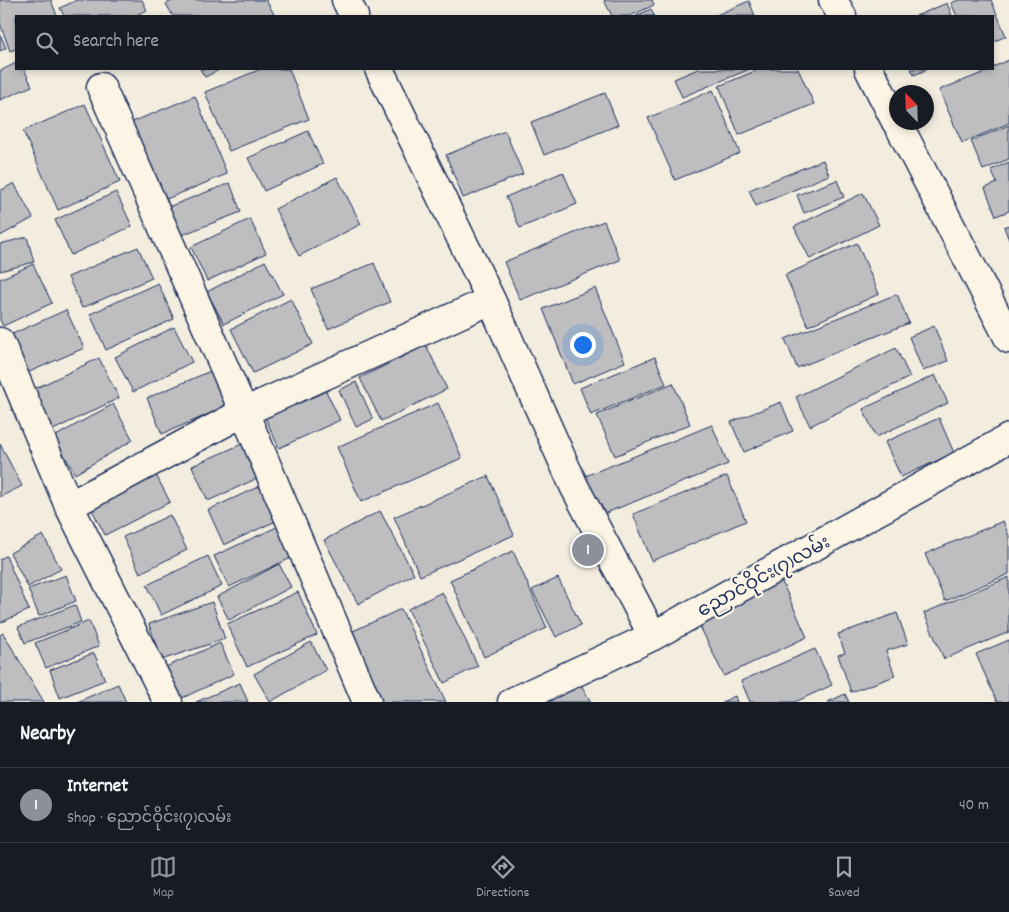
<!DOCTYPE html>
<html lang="en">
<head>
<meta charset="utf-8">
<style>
  body { margin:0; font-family:Dekko,"Noto Sans Myanmar",sans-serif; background:#242831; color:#f1f3f6 }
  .compass { position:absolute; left:889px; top:85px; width:45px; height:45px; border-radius:50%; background:#171b24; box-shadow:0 2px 8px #0003; rotate:337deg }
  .you { position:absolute; left:582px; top:344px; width:18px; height:18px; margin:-12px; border:4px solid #fff; border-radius:50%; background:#1a73e8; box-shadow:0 0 0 8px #1a73e833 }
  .badge { display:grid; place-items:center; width:32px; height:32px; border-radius:50%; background:#8c9099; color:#fff; font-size:16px; font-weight:700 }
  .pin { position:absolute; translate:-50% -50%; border:2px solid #fff; box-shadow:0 1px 5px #0006 }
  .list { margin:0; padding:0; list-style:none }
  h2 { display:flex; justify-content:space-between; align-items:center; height:65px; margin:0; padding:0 20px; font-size:21px }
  h2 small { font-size:16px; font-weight:400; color:#9ea1a6 }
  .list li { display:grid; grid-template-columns:32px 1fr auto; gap:15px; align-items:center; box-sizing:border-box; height:75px; padding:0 20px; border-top:1px solid #363941 }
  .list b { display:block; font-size:19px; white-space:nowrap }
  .list p { margin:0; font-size:16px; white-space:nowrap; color:#9ea1a6 }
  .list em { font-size:16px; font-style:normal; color:#9ea1a6 }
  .icon { flex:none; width:28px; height:28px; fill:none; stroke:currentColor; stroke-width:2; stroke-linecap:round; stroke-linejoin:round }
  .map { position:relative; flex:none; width:1009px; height:702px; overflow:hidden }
  .search { position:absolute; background:#171b24; box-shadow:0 2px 8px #0003; left:15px; right:15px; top:15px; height:55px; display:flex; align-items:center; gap:12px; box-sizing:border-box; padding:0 18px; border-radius:0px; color:#9ea1a6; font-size:19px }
  .sheet { height:140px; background:#171b24 }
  nav { display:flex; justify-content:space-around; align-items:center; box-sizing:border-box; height:70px; border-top:1px solid #363941; background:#171b24; font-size:14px; color:#9ea1a6 }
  nav a { display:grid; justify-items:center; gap:2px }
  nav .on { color:#8c9099 }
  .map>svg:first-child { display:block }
</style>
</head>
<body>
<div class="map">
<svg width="1009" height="702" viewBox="0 0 1009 702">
  <rect width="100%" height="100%" fill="#f3ede0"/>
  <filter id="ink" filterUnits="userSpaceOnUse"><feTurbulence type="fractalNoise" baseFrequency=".02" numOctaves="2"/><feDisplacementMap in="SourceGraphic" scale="10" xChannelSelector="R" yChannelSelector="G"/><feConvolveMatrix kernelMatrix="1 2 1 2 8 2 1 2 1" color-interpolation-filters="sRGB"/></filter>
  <g filter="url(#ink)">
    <!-- building -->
    <path fill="#bebec0" stroke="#1b2f5e" d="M 0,0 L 51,0 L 57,16 L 16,16 L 16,49 L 10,51 L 0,23 Z
      M 77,0 L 142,0 L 147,10 L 134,16 L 64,16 L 60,8 Z
      M 174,0 L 266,0 L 275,16 L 173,16 L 166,4 Z
      M 604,0 L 652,0 L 654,5 L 630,16 L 612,16 Z
      M 959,0 L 991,0 L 1006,36 L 993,42 L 993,16 L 957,16 L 951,3 Z
      M 749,1 L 755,16 L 714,16 Z
      M 947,3 L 952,16 L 916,16 Z
      M 651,9 L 654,16 L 636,16 Z
      M 0,34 L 6,48 L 0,51 Z
      M 1009,60 L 1009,123 L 962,143 L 939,90 L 993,69 L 993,67 Z
      M 16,63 L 16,69 L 24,69 L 32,86 L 0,100 L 0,71 Z
      M 200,69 L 221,69 L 205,77 Z
      M 261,69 L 289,69 L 309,119 L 229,151 L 205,92 Z
      M 698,69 L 750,69 L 682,97 L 674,79 Z
      M 760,69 L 798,69 L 814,104 L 739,135 L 719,86 Z
      M 911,69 L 928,69 L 914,75 Z
      M 713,90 L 740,153 L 675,180 L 648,118 Z
      M 605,93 L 618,125 L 544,155 L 531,122 Z
      M 195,96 L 227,174 L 157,203 L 125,125 Z
      M 85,104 L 120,182 L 58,210 L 23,131 Z
      M 1009,125 L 1009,159 L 983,170 L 971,141 Z
      M 308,131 L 323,164 L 264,191 L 248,158 Z
      M 505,131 L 523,174 L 463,198 L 446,155 Z
      M 823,160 L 829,175 L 756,206 L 749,190 Z
      M 1009,162 L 1009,211 L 996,216 L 985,188 L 997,183 L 991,170 Z
      M 563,172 L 577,204 L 520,228 L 506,197 Z
      M 337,177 L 361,224 L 299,256 L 275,209 Z
      M 837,180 L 844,197 L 804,213 L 797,195 Z
      M 14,183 L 33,218 L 0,236 L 0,191 Z
      M 230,183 L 241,212 L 179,236 L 168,207 Z
      M 116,192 L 132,226 L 71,255 L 55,220 Z
      M 863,193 L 879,225 L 810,259 L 794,227 Z
      M 250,219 L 266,253 L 207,281 L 191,247 Z
      M 604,221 L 620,260 L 520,300 L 504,262 Z
      M 1009,225 L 1009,240 L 1004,227 Z
      M 27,237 L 34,262 L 0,271 L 0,244 Z
      M 857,243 L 879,294 L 808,326 L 785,275 Z
      M 138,247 L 152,278 L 82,308 L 68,277 Z
      M 265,261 L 283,294 L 224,324 L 207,292 Z
      M 374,263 L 390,302 L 328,329 L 311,289 Z
      M 33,264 L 52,303 L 3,326 L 0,320 L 0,279 Z
      M 158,283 L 174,319 L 106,350 L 90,314 Z
      M 595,288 L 625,362 L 573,384 L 543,309 Z
      M 897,294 L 909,323 L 797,368 L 785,339 Z
      M 291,299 L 313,344 L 253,373 L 231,329 Z
      M 66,310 L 84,348 L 27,373 L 10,335 Z
      M 934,326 L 948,361 L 923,371 L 909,337 Z
      M 174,327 L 192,362 L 133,392 L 115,357 Z
      M 426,345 L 447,389 L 381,421 L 360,378 Z
      M 896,348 L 910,377 L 810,426 L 796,397 Z
      M 655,357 L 666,384 L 591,415 L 580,388 Z
      M 99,358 L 119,398 L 49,432 L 30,391 Z
      M 213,370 L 228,406 L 162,434 L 147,398 Z
      M 935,375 L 948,403 L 876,437 L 863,409 Z
      M 356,382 L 373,419 L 356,427 L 339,390 Z
      M 673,383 L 690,424 L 615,456 L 597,415 Z
      M 323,385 L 340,420 L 279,448 L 263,413 Z
      M 781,402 L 793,431 L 744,452 L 731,422 Z
      M 438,403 L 462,458 L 361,502 L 337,447 Z
      M 113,404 L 133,440 L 75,474 L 54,437 Z
      M 939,418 L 954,453 L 901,477 L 885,442 Z
      M 712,425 L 728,464 L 601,515 L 585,476 Z
      M 244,443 L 260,477 L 208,501 L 192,466 Z
      M 0,444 L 22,486 L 0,497 Z
      M 154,471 L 170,502 L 105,535 L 89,504 Z
      M 488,476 L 514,535 L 420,576 L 394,517 Z
      M 727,476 L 746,521 L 652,561 L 633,514 Z
      M 260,486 L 276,521 L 224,545 L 208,510 Z
      M 380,511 L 414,574 L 358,604 L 324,540 Z
      M 170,515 L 187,550 L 140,573 L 123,537 Z
      M 1003,521 L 1009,536 L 1009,574 L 945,601 L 925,554 Z
      M 279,526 L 293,557 L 229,587 L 214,556 Z
      M 43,535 L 61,569 L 28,587 L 10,553 Z
      M 513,551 L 547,628 L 484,657 L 450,580 Z
      M 6,556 L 29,610 L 0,623 L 0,559 Z
      M 208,556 L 222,586 L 161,615 L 147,585 Z
      M 279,564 L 291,587 L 229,620 L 217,597 Z
      M 66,575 L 76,601 L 39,616 L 28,589 Z
      M 1009,577 L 1009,632 L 944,659 L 924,613 Z
      M 558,578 L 581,625 L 556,637 L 532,590 Z
      M 781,580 L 807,637 L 724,676 L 697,620 Z
      M 298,592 L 317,635 L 247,667 L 227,624 Z
      M 442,592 L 478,666 L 444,683 L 408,609 Z
      M 212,602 L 225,639 L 161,660 L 149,624 Z
      M 75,605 L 81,622 L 25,643 L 18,627 Z
      M 401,609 L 446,702 L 372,702 L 340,637 Z
      M 897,613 L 908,644 L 886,651 L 895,676 L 851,692 L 838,655 L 845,653 L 838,634 Z
      M 89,621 L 99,646 L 46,668 L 35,643 Z
      M 3,633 L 44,702 L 0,702 L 0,635 Z
      M 1009,640 L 1009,702 L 997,702 L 976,654 Z
      M 311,642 L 326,670 L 270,702 L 254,674 Z
      M 220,643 L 234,674 L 180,699 L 166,667 Z
      M 815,649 L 832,685 L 795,702 L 750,702 L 741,681 Z
      M 94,653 L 105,680 L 60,698 L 50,670 Z
      M 577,678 L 591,702 L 537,702 Z
      M 240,683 L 248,702 L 196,702 Z
      M 118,684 L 126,702 L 77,702 Z
      M 845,694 L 849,702 L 828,702 Z
      M 735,696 L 737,702 L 722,702 Z"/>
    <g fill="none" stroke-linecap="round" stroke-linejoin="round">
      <defs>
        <path id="minor" d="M 346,0 L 354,16
          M 833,0 L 842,16
          M 379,69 L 491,300 L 574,486 L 653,636
          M 869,69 L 896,122
          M 101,87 L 244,412 L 367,702
          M 897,122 L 1009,339
          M 0,342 L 69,506
          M 168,702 L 69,506 L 244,412 L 491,300
          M 512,702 L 653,636 L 1009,438"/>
      </defs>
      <!-- minor casing -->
      <use href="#minor" stroke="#1b2f5e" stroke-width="31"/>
      <!-- minor -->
      <use href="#minor" stroke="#fcf5e5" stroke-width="28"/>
    </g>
  </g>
  <g text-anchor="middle" stroke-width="4.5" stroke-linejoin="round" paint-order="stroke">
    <!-- street labels -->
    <g font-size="19" fill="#1b2f5e" stroke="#fcf5e5">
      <text transform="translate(763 575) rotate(-29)" y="7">ညောင်ဝိုင်း(၇)လမ်း</text>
    </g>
  </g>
</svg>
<svg class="compass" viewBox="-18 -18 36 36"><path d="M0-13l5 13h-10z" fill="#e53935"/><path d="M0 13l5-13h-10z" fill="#9ea1a6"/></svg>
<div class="you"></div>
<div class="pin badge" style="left:588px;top:550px">1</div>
<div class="search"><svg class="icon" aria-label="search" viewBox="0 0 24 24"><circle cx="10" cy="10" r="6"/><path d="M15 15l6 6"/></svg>Search here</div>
</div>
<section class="sheet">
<h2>Nearby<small></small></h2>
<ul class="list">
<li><span class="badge">1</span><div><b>Internet</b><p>Shop · ညောင်ဝိုင်း(၇)လမ်း</p></div><em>40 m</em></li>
</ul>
</section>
<nav>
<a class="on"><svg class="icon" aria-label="map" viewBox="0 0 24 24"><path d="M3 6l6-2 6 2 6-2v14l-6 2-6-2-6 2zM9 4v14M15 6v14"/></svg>Map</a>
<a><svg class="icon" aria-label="directions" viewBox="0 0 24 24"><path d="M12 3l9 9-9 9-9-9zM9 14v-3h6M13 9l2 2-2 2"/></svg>Directions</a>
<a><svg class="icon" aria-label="saved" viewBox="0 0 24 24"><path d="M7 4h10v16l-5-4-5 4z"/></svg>Saved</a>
</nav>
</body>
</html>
